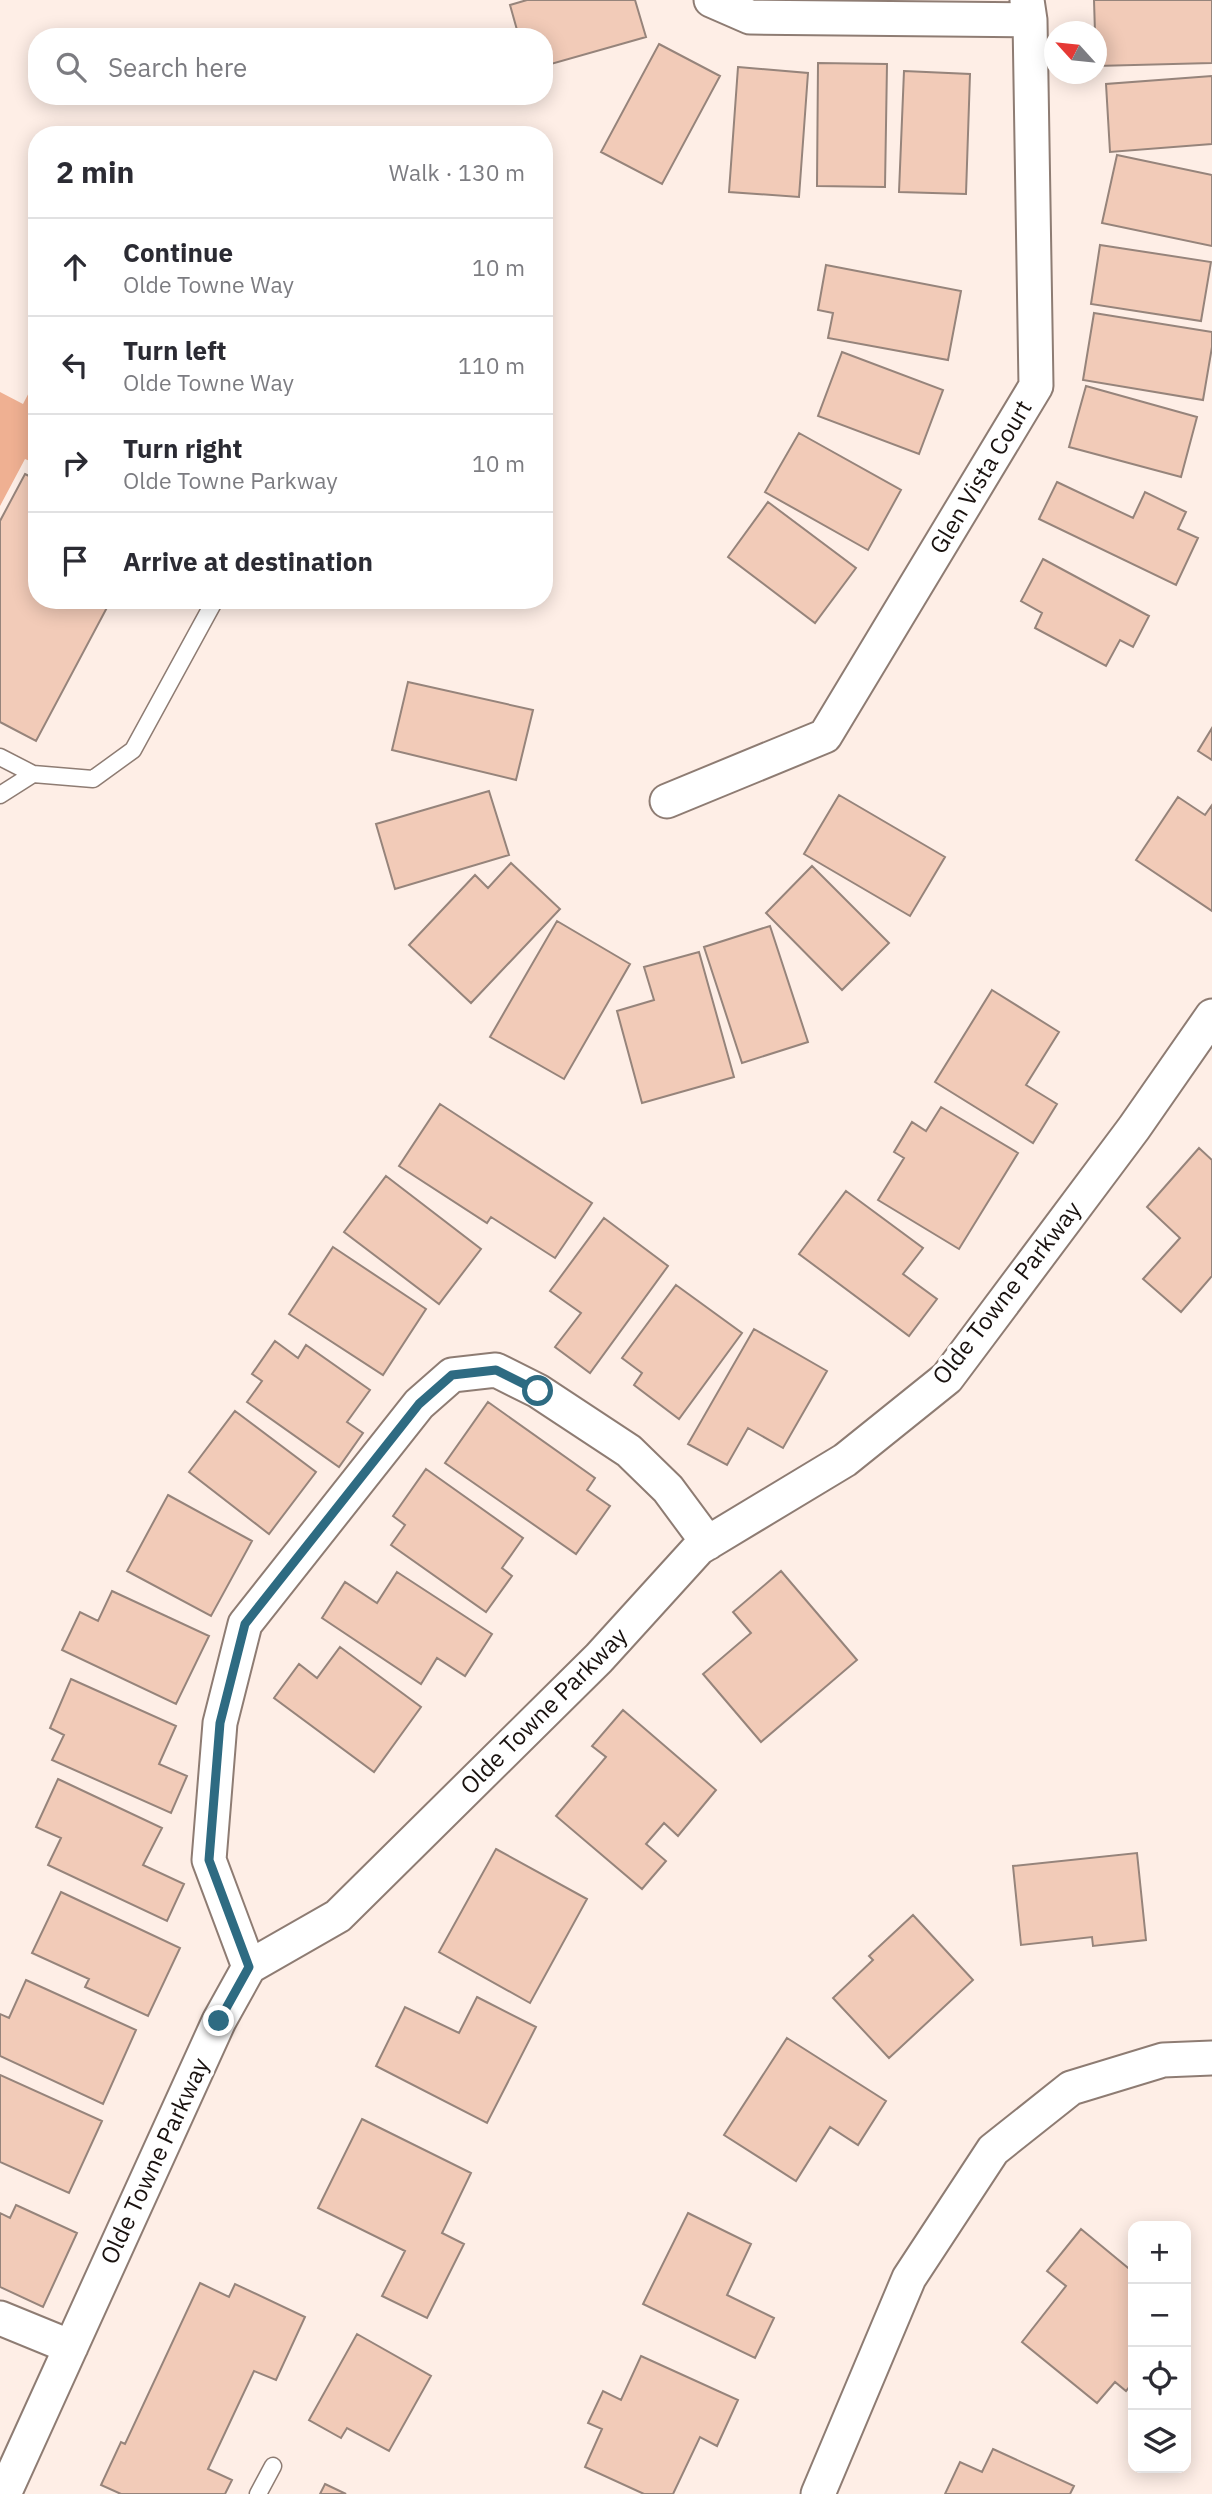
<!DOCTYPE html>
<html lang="en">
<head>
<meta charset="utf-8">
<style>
  body { margin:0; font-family:"IBM Plex Sans",sans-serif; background:#f2f2f3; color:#2b2b33 }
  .controls { position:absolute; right:21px; bottom:21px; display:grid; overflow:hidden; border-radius:14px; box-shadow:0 4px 18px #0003 }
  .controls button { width:63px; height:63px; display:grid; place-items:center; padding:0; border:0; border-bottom:2px solid #e1e1e2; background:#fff; color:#2b2b33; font:35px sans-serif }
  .compass { position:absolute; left:1044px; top:21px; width:63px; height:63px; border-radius:50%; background:#fff; box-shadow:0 4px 18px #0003; rotate:297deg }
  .stop { position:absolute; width:21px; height:21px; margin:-16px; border:5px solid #2e6b82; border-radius:50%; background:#fff }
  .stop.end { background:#2e6b82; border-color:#fff; box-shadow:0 2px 7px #0008 }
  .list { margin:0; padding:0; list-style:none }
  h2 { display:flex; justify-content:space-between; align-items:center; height:91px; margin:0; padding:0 28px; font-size:30px }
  h2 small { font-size:23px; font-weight:400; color:#7c7c81 }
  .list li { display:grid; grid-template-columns:46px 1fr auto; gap:21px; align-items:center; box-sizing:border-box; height:98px; padding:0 28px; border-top:2px solid #e1e1e2 }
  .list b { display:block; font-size:26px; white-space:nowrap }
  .list p { margin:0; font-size:23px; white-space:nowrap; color:#7c7c81 }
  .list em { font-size:23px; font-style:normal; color:#7c7c81 }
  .icon { flex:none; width:38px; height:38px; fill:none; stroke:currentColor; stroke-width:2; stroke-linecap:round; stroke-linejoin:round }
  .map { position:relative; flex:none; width:1212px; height:2494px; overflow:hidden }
  .search { position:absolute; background:#fff; box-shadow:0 4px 18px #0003; left:28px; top:28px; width:525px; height:77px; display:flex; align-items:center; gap:18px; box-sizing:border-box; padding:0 24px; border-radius:28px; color:#7c7c81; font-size:26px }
  .panel { position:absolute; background:#fff; box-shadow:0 4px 18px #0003; left:28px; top:126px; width:525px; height:483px; border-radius:28px }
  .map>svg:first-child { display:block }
</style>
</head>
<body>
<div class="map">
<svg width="1212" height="2494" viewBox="0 0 1212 2494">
  <rect width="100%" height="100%" fill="#feeee6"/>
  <!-- green -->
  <path fill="#efb092" d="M 37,377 L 37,464 L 25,459 L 0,506 L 0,392 L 23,404 Z"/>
  <!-- building -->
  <path fill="#f2cbb8" stroke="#96847b" stroke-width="2" d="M 527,0 L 635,0 L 646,37 L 544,66 L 544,37 L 519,37 L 510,5 Z
    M 1094,0 L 1212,0 L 1212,63 L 1096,66 Z
    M 659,44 L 720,76 L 662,184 L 601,152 Z
    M 818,63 L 887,64 L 885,187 L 817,186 Z
    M 738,67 L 808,73 L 799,197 L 729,192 Z
    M 904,71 L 970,74 L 966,194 L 899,192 Z
    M 1212,76 L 1212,144 L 1110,152 L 1106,84 Z
    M 1117,155 L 1212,175 L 1212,246 L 1102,223 Z
    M 1100,245 L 1211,262 L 1201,321 L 1091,304 Z
    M 826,265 L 961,291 L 948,360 L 828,338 L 833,313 L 818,310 Z
    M 1094,313 L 1212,332 L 1212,347 L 1203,400 L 1083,380 Z
    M 842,352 L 943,390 L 919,454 L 818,416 Z
    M 1086,386 L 1197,417 L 1181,477 L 1069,447 Z
    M 799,433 L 901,490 L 868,550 L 765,492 Z
    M 25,474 L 37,480 L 37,600 L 111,600 L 36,741 L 0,722 L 0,521 Z
    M 1057,482 L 1133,518 L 1145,492 L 1186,512 L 1178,529 L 1198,538 L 1176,585 L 1039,519 Z
    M 768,502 L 856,568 L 815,623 L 728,557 Z
    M 1043,559 L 1149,616 L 1133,647 L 1120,640 L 1106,666 L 1035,628 L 1042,613 L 1021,601 Z
    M 408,682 L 533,710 L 516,780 L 392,750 Z
    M 1212,728 L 1212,760 L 1198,751 Z
    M 489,791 L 509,855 L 395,889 L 376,824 Z
    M 839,795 L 945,857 L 910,916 L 804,854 Z
    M 1178,797 L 1205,815 L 1212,805 L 1212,911 L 1136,860 Z
    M 511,863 L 560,909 L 471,1003 L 409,945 L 475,875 L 488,888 Z
    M 812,866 L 889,943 L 842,990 L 766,913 Z
    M 557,921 L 630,964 L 564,1079 L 490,1037 Z
    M 770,926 L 808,1042 L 742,1063 L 704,947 Z
    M 699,952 L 734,1077 L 642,1103 L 617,1011 L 654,1000 L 644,967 Z
    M 992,990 L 1059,1032 L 1026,1085 L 1057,1104 L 1033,1143 L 935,1082 Z
    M 440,1104 L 592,1203 L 555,1258 L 491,1217 L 487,1223 L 399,1166 Z
    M 941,1107 L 1018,1153 L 959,1249 L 878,1200 L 904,1158 L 894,1152 L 912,1122 L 926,1131 Z
    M 1199,1148 L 1212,1160 L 1212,1276 L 1181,1312 L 1143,1279 L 1180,1238 L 1147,1207 Z
    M 386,1176 L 481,1249 L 439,1304 L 344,1232 Z
    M 846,1191 L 923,1248 L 903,1274 L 937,1299 L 909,1336 L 799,1254 Z
    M 604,1218 L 668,1266 L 590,1373 L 555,1347 L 581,1313 L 550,1291 Z
    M 333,1247 L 426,1309 L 383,1375 L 289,1314 Z
    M 676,1285 L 742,1333 L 679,1419 L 634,1385 L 642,1373 L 622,1358 Z
    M 754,1329 L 827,1371 L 783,1448 L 748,1428 L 727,1465 L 688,1444 Z
    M 275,1341 L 298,1358 L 306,1345 L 370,1390 L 347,1422 L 363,1433 L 339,1467 L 247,1402 L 262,1381 L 252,1374 Z
    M 488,1402 L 595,1478 L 587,1490 L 610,1506 L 576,1554 L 445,1463 Z
    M 235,1411 L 316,1472 L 269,1534 L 189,1472 Z
    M 426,1469 L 523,1538 L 502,1568 L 512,1576 L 486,1612 L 391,1545 L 405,1525 L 393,1516 Z
    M 168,1495 L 252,1541 L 211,1616 L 127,1571 Z
    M 781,1571 L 857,1660 L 761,1742 L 703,1674 L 751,1633 L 733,1612 Z
    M 397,1572 L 492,1634 L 465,1676 L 437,1658 L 421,1684 L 322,1618 L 345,1582 L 377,1603 Z
    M 112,1591 L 209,1636 L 176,1704 L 62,1650 L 80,1612 L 98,1621 Z
    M 340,1647 L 421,1707 L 374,1772 L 274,1698 L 299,1664 L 317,1678 Z
    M 71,1679 L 176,1726 L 159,1764 L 187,1776 L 171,1813 L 52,1760 L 64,1735 L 50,1728 Z
    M 623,1710 L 716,1790 L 678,1836 L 664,1823 L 646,1844 L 666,1861 L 642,1889 L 556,1816 L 606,1757 L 592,1746 Z
    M 58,1779 L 162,1828 L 143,1865 L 184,1884 L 167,1921 L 48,1865 L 61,1838 L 36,1827 Z
    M 496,1849 L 587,1899 L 530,2003 L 439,1952 Z
    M 1137,1853 L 1146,1940 L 1093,1946 L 1092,1937 L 1021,1945 L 1013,1866 Z
    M 61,1892 L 180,1948 L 148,2016 L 85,1987 L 89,1979 L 32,1953 Z
    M 913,1915 L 973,1980 L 889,2058 L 833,1998 L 873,1960 L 869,1956 Z
    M 26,1980 L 136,2030 L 103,2104 L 0,2056 L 0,2014 L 9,2018 Z
    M 477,1997 L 536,2027 L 487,2123 L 376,2066 L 405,2007 L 459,2033 Z
    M 787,2038 L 886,2101 L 858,2145 L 830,2127 L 796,2181 L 724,2135 Z
    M 0,2075 L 102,2121 L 69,2193 L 0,2162 Z
    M 362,2119 L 471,2173 L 442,2233 L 464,2244 L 427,2318 L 382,2296 L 405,2251 L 318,2208 Z
    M 16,2205 L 77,2233 L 43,2307 L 0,2287 L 0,2213 L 10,2218 Z
    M 688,2213 L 751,2244 L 727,2295 L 774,2318 L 755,2358 L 643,2304 Z
    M 1081,2229 L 1133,2272 L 1133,2382 L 1126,2391 L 1115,2382 L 1097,2403 L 1022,2342 L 1066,2286 L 1047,2271 Z
    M 200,2283 L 229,2297 L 235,2284 L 305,2317 L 276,2380 L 254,2371 L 208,2469 L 232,2480 L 225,2494 L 121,2494 L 101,2485 L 121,2442 L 125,2444 Z
    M 357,2334 L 431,2376 L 389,2451 L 347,2428 L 341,2438 L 309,2420 Z
    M 641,2356 L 738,2400 L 717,2446 L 700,2437 L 673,2494 L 644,2494 L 585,2467 L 602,2429 L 588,2423 L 603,2391 L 621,2400 Z
    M 993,2449 L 1074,2486 L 1070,2494 L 945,2494 L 960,2462 L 982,2472 Z
    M 325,2484 L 346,2494 L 320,2494 Z"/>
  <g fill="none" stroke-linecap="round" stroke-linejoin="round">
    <defs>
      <path id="lane" d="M 0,757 L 33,774
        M 0,795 L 33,774 L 93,779 L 133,750 L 215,600
        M 258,2494 L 273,2466"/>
      <path id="street" d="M 711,0 L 750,17 L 1030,20
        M 667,801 L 825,736 L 1036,386 L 1030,20 L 1027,0
        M 249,1967 L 209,1860 L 220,1723 L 245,1624 L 419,1404 L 452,1375 L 496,1370 L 538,1391 L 629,1451 L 668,1489 L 708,1543
        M 0,2318 L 71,2347
        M 4,2494 L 219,2021 L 249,1967 L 338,1916 L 599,1658 L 699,1548 L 845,1460 L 947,1378 L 1134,1128 L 1212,1016
        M 818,2494 L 909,2278 L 993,2150 L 1071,2088 L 1163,2060 L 1212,2058"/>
    </defs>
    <!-- lane casing -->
    <use href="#lane" stroke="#8e7c73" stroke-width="19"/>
    <!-- street casing -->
    <use href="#street" stroke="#8e7c73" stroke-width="37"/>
    <!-- lane -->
    <use href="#lane" stroke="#fff" stroke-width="16"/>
    <!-- street -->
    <use href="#street" stroke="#fff" stroke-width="33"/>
  </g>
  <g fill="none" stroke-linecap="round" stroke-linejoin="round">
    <!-- route -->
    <path stroke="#2e6b82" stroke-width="9" d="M 219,2021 L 249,1967 L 209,1860 L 220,1723 L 245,1624 L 419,1404 L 452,1375 L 496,1370 L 538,1391"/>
  </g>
  <g text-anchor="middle" stroke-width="7" stroke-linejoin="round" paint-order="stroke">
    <!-- street labels -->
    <g font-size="24" fill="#19120f" stroke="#fff">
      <text transform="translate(981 477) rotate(-59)" y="8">Glen Vista Court</text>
      <text transform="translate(1007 1293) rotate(-52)" y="8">Olde Towne Parkway</text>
      <text transform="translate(544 1711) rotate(-45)" y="8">Olde Towne Parkway</text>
      <text transform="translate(155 2161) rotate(-65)" y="8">Olde Towne Parkway</text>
    </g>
  </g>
</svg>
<div class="controls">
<button>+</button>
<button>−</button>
<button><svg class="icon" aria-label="locate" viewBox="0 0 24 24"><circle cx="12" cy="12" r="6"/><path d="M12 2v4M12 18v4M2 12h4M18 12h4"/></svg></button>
<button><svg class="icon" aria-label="layers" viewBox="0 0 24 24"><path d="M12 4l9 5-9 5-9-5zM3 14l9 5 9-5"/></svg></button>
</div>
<svg class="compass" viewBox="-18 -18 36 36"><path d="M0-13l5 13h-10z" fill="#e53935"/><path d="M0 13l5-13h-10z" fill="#7c7c81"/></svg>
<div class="stop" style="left:538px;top:1391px"></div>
<div class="stop end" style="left:219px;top:2021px"></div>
<div class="search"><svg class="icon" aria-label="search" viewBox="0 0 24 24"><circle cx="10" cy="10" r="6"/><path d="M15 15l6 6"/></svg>Search here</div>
<section class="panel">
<h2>2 min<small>Walk · 130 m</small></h2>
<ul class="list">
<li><svg class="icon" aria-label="ahead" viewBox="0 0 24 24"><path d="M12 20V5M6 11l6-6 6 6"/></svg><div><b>Continue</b><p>Olde Towne Way</p></div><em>10 m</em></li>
<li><svg class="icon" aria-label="left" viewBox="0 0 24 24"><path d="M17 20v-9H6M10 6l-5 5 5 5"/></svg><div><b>Turn left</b><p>Olde Towne Way</p></div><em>110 m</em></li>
<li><svg class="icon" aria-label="right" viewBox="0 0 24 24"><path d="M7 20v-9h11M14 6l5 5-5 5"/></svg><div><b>Turn right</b><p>Olde Towne Parkway</p></div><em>10 m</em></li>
<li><svg class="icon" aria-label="arrive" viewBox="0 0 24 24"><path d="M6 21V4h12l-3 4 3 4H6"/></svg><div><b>Arrive at destination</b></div></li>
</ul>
</section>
</div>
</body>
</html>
